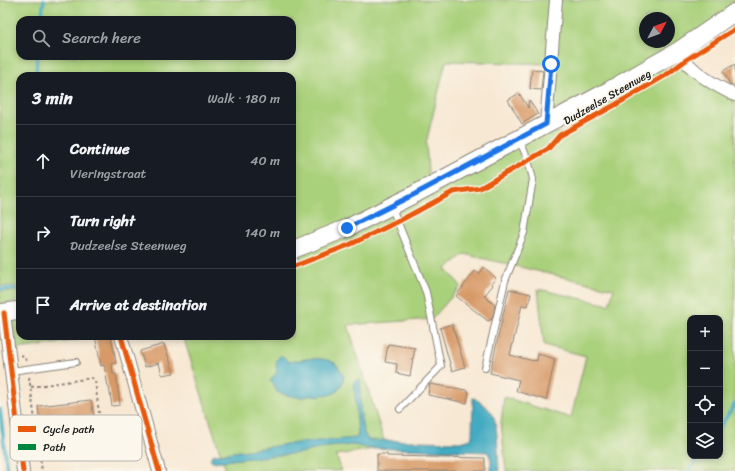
<!DOCTYPE html>
<html lang="en">
<head>
<meta charset="utf-8">
<style>
  body { margin:0; font-family:Sriracha,sans-serif; background:#242831; color:#f1f3f6 }
  .controls { position:absolute; right:12px; bottom:12px; display:grid; overflow:hidden; border-radius:8px; box-shadow:0 2px 6px #0003 }
  .controls button { width:36px; height:36px; display:grid; place-items:center; padding:0; border:0; border-bottom:1px solid #363941; background:#171b24; color:#f1f3f6; font:20px sans-serif }
  .compass { position:absolute; left:639px; top:12px; width:36px; height:36px; border-radius:50%; background:#171b24; box-shadow:0 2px 6px #0003; rotate:49deg }
  .stop { position:absolute; width:12px; height:12px; margin:-9px; border:3px solid #1a73e8; border-radius:50%; background:#fff }
  .stop.end { background:#1a73e8; border-color:#fff; box-shadow:0 1px 4px #0008 }
  .list { margin:0; padding:0; list-style:none }
  h2 { display:flex; justify-content:space-between; align-items:center; height:52px; margin:0; padding:0 16px; font-size:17px }
  h2 small { font-size:13px; font-weight:400; color:#9ea1a6 }
  .list li { display:grid; grid-template-columns:26px 1fr auto; gap:12px; align-items:center; box-sizing:border-box; height:72px; padding:0 16px; border-top:1px solid #363941 }
  .list b { display:block; font-size:15px; white-space:nowrap }
  .list p { margin:0; font-size:13px; white-space:nowrap; color:#9ea1a6 }
  .list em { font-size:13px; font-style:normal; color:#9ea1a6 }
  .icon { flex:none; width:22px; height:22px; fill:none; stroke:currentColor; stroke-width:2; stroke-linecap:round; stroke-linejoin:round }
  .map { position:relative; flex:none; width:735px; height:471px; overflow:hidden }
  .search { position:absolute; background:#171b24; box-shadow:0 2px 6px #0003; left:16px; top:16px; width:280px; height:44px; display:flex; align-items:center; gap:10px; box-sizing:border-box; padding:0 14px; border-radius:12px; color:#9ea1a6; font-size:15px }
  .panel { position:absolute; background:#171b24; box-shadow:0 2px 6px #0003; left:16px; top:72px; width:280px; height:268px; border-radius:12px }
  .map>svg:first-child { display:block }
</style>
</head>
<body>
<div class="map">
<svg width="735" height="471" viewBox="0 0 735 471">
  <rect width="100%" height="100%" fill="#fbf7ec"/>
  <filter id="ink" filterUnits="userSpaceOnUse"><feTurbulence type="fractalNoise" baseFrequency=".025" numOctaves="2"/><feDisplacementMap in="SourceGraphic" scale="8" xChannelSelector="R" yChannelSelector="G"/><feConvolveMatrix kernelMatrix="1 2 1 2 8 2 1 2 1" color-interpolation-filters="sRGB"/></filter>
  <filter id="wash" filterUnits="userSpaceOnUse"><feTurbulence type="fractalNoise" baseFrequency=".012" numOctaves="4" result="noise"/><feDisplacementMap in="SourceGraphic" scale="16" xChannelSelector="R" yChannelSelector="G"/><feGaussianBlur stdDeviation="0.9" result="paint"/><feColorMatrix in="noise" values="0 0 0 0 0 0 0 0 0 0 0 0 0 0 0 0 0 1.4 0 .05"/><feComposite in="paint" operator="in"/></filter>
  <g filter="url(#wash)">
    <rect width="100%" height="100%" fill="#f7e8d3"/>
    <!-- green -->
    <path fill="#a9d07a" stroke="#62764b" fill-rule="evenodd" d="M 0,0 L 735,0 L 735,12 L 547,124 L 558,133 L 561,133 L 595,115 L 593,105 L 677,59 L 735,95 L 735,471 L 506,471 L 501,423 L 504,397 L 571,418 L 586,356 L 544,345 L 538,289 L 609,305 L 614,289 L 464,254 L 446,269 L 461,286 L 432,319 L 348,325 L 386,447 L 336,455 L 342,471 L 226,471 L 183,336 L 292,336 L 292,188 L 294,174 L 292,174 L 292,76 L 20,76 L 20,286 L 0,286 ZM 645,18 L 669,18 L 669,42 L 645,42 ZM 20,20 L 292,20 L 292,56 L 20,56 ZM 446,61 L 551,64 L 546,124 L 429,186 L 426,143 ZM 690,318 L 720,318 L 720,456 L 690,456 Z
      M 0,291 L 20,292 L 20,301 L 0,304 Z
      M 17,316 L 20,316 L 20,336 L 90,336 L 90,338 L 12,350 L 9,323 Z"/>
    <!-- water -->
    <path fill="#42aac1" stroke="#2f636e" d="M 280,356 L 283,356 L 289,362 C 301,359 327,355 337,365 C 340,368 342,373 344,376 C 343,387 335,398 323,394 L 319,397 C 313,393 307,398 300,397 C 292,397 285,395 277,392 L 273,383 L 270,381 L 277,372 C 276,366 275,361 280,356 Z
      M 360,380 C 361,397 358,427 368,440 L 461,442 L 471,439 L 472,435 L 473,398 L 474,398 C 481,403 489,407 493,415 C 498,425 498,458 499,471 L 491,471 L 491,460 L 488,452 L 367,448 L 353,445 L 329,447 L 301,453 L 212,462 L 210,459 L 212,455 L 296,443 L 356,438 L 358,435 L 354,381 Z"/>
    <g fill="none" stroke-linecap="round" stroke-linejoin="round">
      <!-- stream -->
      <path stroke="#42aac1" stroke-width="3.5" d="M 41,20 L 44,0
        M 36,76 L 37,56
        M 0,289 L 20,289
        M 0,409 L 7,471
        M 720,427 L 735,404
        M 689,471 L 700,456"/>
    </g>
    <g id="blocks">
      <!-- building -->
      <path fill="#d79966" d="M 735,64 L 735,87 L 730,84 L 723,71 Z
        M 532,69 L 543,71 L 541,90 L 530,89 Z
        M 519,93 L 528,108 L 529,100 L 538,114 L 522,124 L 508,100 Z
        M 484,267 L 496,278 L 491,284 L 493,285 L 484,296 L 495,305 L 492,319 L 488,321 L 456,296 L 475,271 L 479,274 Z
        M 509,289 L 531,294 L 528,306 L 522,305 L 510,355 L 534,361 L 535,360 L 537,361 L 538,354 L 555,359 L 546,400 L 516,391 L 519,380 L 490,373 Z
        M 452,324 L 465,367 L 452,371 L 440,328 Z
        M 95,336 L 111,336 L 116,363 L 112,364 L 113,374 L 116,374 L 120,405 L 112,406 L 109,387 L 108,387 L 104,365 L 101,366 Z
        M 164,344 L 174,373 L 162,375 L 159,363 L 145,367 L 140,351 Z
        M 388,344 L 415,348 L 410,376 L 396,373 L 397,364 L 385,362 Z
        M 430,384 L 466,390 L 469,392 L 467,403 L 428,395 Z
        M 91,400 L 94,416 L 40,423 L 38,406 Z
        M 377,454 L 387,454 L 387,456 L 485,458 L 485,471 L 377,471 Z"/>
    </g>
  </g>
  <g filter="url(#ink)">
    <use href="#blocks" fill-opacity="0" stroke="#8a8278" stroke-width="1"/>
    <g fill="none" stroke-linecap="round" stroke-linejoin="round">
      <defs>
        <path id="service" d="M 392,208 L 426,292 L 441,366 L 400,409
          M 292,253 L 296,265
          M 485,368 L 505,281 L 524,233 L 533,179 L 528,160 L 519,139
          M 11,371 L 76,362"/>
        <path id="minor" d="M 678,51 C 691,72 714,85 735,95
          M 546,124 L 556,0
          M 4,313 L 23,471
          M 121,336 L 159,471
          M 19,434 L 40,431 L 70,433 L 96,424 L 106,424 L 110,427 L 129,427"/>
        <path id="secondary" d="M 292,250 L 347,228 L 415,194 L 608,91 L 678,51 L 735,12
          M 0,313 L 20,310"/>
      </defs>
      <!-- service casing -->
      <use href="#service" stroke="#8a8278" stroke-width="8"/>
      <!-- minor casing -->
      <use href="#minor" stroke="#8a8278" stroke-width="14"/>
      <!-- secondary casing -->
      <use href="#secondary" stroke="#8a8278" stroke-width="19"/>
      <!-- path -->
      <path stroke="#8a8278" stroke-width="2" stroke-dasharray="3 3" stroke-linecap="butt" d="M 21,354 L 27,361
        M 29,377 L 35,420
        M 31,387 L 92,378 L 95,381 L 99,413
        M 38,442 L 42,471"/>
      <!-- service -->
      <use href="#service" stroke="#fff" stroke-width="6"/>
      <!-- minor -->
      <use href="#minor" stroke="#fff" stroke-width="12"/>
      <!-- secondary -->
      <use href="#secondary" stroke="#fff" stroke-width="17"/>
      <!-- quiet -->
      <path stroke="#00873e" stroke-width="4" stroke-dasharray="8 4" stroke-linecap="butt" d="M 19,434 L 40,431 L 70,433 L 96,424 L 106,424 L 110,427 L 129,427"/>
      <defs>
        <path id="cycleway" d="M 292,267 L 349,245 L 397,222 L 453,192 L 480,188 L 548,149 L 560,135 L 615,105 L 666,75 L 686,60 L 735,29
          M 4,313 L 23,471
          M 121,336 L 159,471"/>
      </defs>
      <!-- cycleway casing -->
      <use href="#cycleway" stroke="#fbf7ec" stroke-width="8"/>
      <!-- cycleway -->
      <use href="#cycleway" stroke="#e8590c" stroke-width="5"/>
    </g>
  </g>
  <g fill="none" stroke-linecap="round" stroke-linejoin="round" filter="url(#ink)">
    <!-- route -->
    <path stroke="#1a73e8" stroke-width="5" d="M 347,228 L 415,194 L 546,124 L 551,64"/>
  </g>
  <g text-anchor="middle" stroke-width="4" stroke-linejoin="round" paint-order="stroke">
    <!-- street labels -->
    <g font-size="11" fill="#1c1c1c" stroke="#fbf7ec">
      <text transform="translate(607 97) rotate(-30)" y="4">Dudzeelse Steenweg</text>
    </g>
  </g>
  <!-- legend -->
  <rect x="10" y="415" width="132" height="46" rx="6" fill="#fbf7ec" stroke="#b8b5ae" stroke-width="1"/>
  <rect x="18" y="426" width="18" height="6" fill="#e8590c"/>
  <rect x="18" y="444" width="18" height="6" fill="#00873e"/>
  <g font-size="11" fill="#1c1c1c">
    <text x="43" y="433">Cycle path</text>
    <text x="43" y="451">Path</text>
  </g>
</svg>
<div class="controls">
<button>+</button>
<button>−</button>
<button><svg class="icon" aria-label="locate" viewBox="0 0 24 24"><circle cx="12" cy="12" r="6"/><path d="M12 2v4M12 18v4M2 12h4M18 12h4"/></svg></button>
<button><svg class="icon" aria-label="layers" viewBox="0 0 24 24"><path d="M12 4l9 5-9 5-9-5zM3 14l9 5 9-5"/></svg></button>
</div>
<svg class="compass" viewBox="-18 -18 36 36"><path d="M0-13l5 13h-10z" fill="#e53935"/><path d="M0 13l5-13h-10z" fill="#9ea1a6"/></svg>
<div class="stop" style="left:551px;top:64px"></div>
<div class="stop end" style="left:347px;top:228px"></div>
<div class="search"><svg class="icon" aria-label="search" viewBox="0 0 24 24"><circle cx="10" cy="10" r="6"/><path d="M15 15l6 6"/></svg>Search here</div>
<section class="panel">
<h2>3 min<small>Walk · 180 m</small></h2>
<ul class="list">
<li><svg class="icon" aria-label="ahead" viewBox="0 0 24 24"><path d="M12 20V5M6 11l6-6 6 6"/></svg><div><b>Continue</b><p>Vieringstraat</p></div><em>40 m</em></li>
<li><svg class="icon" aria-label="right" viewBox="0 0 24 24"><path d="M7 20v-9h11M14 6l5 5-5 5"/></svg><div><b>Turn right</b><p>Dudzeelse Steenweg</p></div><em>140 m</em></li>
<li><svg class="icon" aria-label="arrive" viewBox="0 0 24 24"><path d="M6 21V4h12l-3 4 3 4H6"/></svg><div><b>Arrive at destination</b></div></li>
</ul>
</section>
</div>
</body>
</html>
